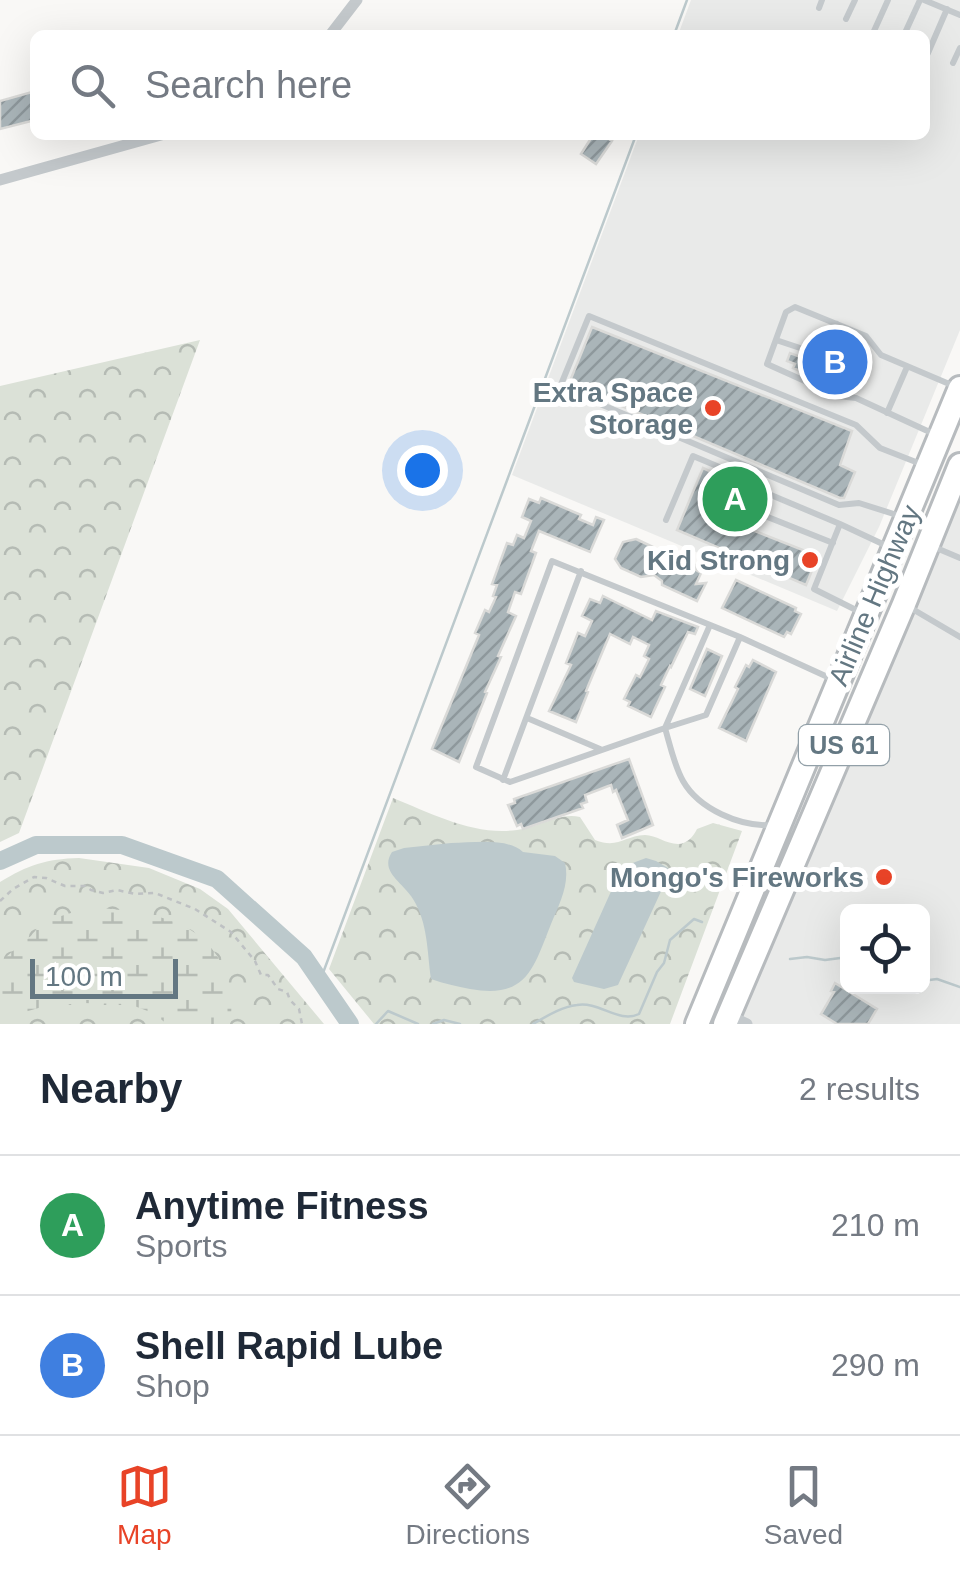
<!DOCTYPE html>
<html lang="en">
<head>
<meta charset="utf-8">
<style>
  body { margin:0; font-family:Arial,sans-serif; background:#f2f2f3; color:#1f2937 }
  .controls { position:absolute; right:30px; bottom:30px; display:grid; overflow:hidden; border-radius:15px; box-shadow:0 10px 40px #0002 }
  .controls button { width:90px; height:90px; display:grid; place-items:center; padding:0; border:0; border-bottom:2px solid #e0e1e3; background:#fff; color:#1f2937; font:50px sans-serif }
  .scale { position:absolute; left:30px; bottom:25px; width:148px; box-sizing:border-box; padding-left:10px; border:5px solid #637782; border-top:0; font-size:28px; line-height:35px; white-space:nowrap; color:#637782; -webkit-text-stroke:8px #fff; paint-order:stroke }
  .you { position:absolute; left:422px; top:470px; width:35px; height:35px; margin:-25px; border:8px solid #fff; border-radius:50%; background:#1a73e8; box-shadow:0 0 0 15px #1a73e833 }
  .badge { display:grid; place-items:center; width:65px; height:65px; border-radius:50%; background:#e84327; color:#fff; font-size:32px; font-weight:700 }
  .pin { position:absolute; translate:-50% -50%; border:5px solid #fff; box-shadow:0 2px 10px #0006 }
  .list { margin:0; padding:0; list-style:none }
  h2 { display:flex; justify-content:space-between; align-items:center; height:130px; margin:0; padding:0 40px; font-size:42px }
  h2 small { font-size:32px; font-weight:400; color:#747a83 }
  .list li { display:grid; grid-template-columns:65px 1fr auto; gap:30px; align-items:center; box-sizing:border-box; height:140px; padding:0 40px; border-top:2px solid #e0e1e3 }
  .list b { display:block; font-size:38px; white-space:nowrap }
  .list p { margin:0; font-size:32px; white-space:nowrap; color:#747a83 }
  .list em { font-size:32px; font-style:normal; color:#747a83 }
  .icon { flex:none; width:55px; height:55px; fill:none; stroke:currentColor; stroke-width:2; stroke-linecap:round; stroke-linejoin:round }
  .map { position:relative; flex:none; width:960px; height:1024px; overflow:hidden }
  .search { position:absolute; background:#fff; box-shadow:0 10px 40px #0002; left:30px; right:30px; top:30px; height:110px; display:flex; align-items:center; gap:25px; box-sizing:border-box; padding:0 35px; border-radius:15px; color:#747a83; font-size:38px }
  .sheet { height:410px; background:#fff }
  nav { display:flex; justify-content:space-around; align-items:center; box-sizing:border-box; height:140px; border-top:2px solid #e0e1e3; background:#fff; font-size:28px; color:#747a83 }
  nav a { display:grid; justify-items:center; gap:5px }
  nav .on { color:#e84327 }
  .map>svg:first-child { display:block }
</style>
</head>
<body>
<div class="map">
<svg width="960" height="1024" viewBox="0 0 960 1024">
  <defs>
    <pattern id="forest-crowns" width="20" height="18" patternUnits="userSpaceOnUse" patternTransform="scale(2.5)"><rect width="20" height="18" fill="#dbe1d7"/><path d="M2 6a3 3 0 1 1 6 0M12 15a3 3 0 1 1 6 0" fill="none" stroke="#b5bbb4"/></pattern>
    <pattern id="wetland-marsh" width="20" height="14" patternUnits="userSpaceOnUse" patternTransform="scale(2.5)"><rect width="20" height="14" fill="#dbe1d7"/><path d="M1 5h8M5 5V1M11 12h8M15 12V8" fill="none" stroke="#b5bbb4"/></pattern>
    <pattern id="building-hatch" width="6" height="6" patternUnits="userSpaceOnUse" patternTransform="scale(2.5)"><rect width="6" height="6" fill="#aab5b9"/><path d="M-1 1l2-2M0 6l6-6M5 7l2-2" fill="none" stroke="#8e989c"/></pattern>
  </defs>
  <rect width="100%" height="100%" fill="#f9f8f6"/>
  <!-- built -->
  <path fill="#e9eae9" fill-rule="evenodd" d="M 691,0 L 960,0 L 960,330 L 879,527 L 837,611 L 512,475 L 639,135 L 925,135 L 925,35 L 678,35 Z
    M 960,496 L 960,1024 L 736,1024 L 900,635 ZM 848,912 L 922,912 L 922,986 L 848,986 Z"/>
  <!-- forest -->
  <path fill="url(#forest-crowns)" d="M 200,340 L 19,833 L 0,842 L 0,386 Z
    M 393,798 C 433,814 474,836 517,830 C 539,828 558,812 580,817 L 595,840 C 618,849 624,836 645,835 C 656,835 666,844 678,844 C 687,844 693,837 697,829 L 713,823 L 742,831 L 670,1024 L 374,1024 L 329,969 Z
    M 79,858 L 149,868 L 200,889 L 228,909 L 324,1024 L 0,1024 L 0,882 C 28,865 46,859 79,858 Z"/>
  <!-- wetland -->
  <path fill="url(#wetland-marsh)" d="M 90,907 C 138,912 197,914 221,963 C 232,984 233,1001 230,1024 L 167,1024 L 153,1013 L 129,1004 L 81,1003 L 42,1007 L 0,1019 L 0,962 L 32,935 L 42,922 Z"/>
  <!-- water -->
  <path fill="#bcc9cc" d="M 451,843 C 473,843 506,837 523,852 L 555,856 L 565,863 C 570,884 559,905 551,924 C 533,969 527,999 470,989 C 457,986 444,984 431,979 C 427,951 428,923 413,899 C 403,882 379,872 392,852 L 404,848 Z
    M 646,858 L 656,861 L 668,868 L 669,874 L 618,985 L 604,989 L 574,982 L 572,978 L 622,867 Z"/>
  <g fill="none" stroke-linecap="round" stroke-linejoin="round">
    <!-- stream -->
    <path stroke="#bcc9cc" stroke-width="2.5" d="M 674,35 L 687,0
      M 790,959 L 807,957 L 825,960 L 848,957
      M 320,981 L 636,135
      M 922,981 L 937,979 L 960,987
      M 886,986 L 899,986
      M 376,1024 L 388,1011 L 418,1024
      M 433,1024 L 444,1020 L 460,1024
      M 533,1024 C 547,1016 561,1007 577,1005 C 599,1001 619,1024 639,1014 L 657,972 L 664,963 L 670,940 L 694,919 L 702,922"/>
    <!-- river -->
    <path stroke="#bcc9cc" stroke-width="18" d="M 0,861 L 36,845 L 122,845 L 217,879 L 304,957 L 350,1024"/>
  </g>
  <!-- building -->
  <path fill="url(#building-hatch)" stroke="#dadad8" stroke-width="2.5" d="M 32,92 L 35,102 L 35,120 L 0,129 L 0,101 Z
    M 593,135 L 602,135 L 612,141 L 596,164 L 581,154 Z
    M 592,327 L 852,431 L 840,465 L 855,472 L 844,498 L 840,498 L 572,385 L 573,383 L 570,381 Z
    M 844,336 L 865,346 L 858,362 L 853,360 L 848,373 L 829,376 L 845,390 L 793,368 L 795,364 L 787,361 L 790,353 L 817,363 L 824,346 L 838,352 Z
    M 703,468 L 748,489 L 737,515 L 742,526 L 818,556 L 806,585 L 677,530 Z
    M 541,498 L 581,515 L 579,519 L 593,525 L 596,517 L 604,520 L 590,552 L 539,531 L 531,551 L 536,553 L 521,594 L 515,592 L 508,612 L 516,616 L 498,656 L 501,657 L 485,692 L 487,693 L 459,762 L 432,749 L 479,635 L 475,633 L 485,610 L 489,612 L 496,597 L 493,596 L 497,585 L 492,584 L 507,543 L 513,545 L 517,535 L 524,538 L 531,521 L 522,517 L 529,499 L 539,503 Z
    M 636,539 L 653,547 L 658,556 L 663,559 L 675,556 L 695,565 L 696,570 L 701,573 L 696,584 L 706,583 L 697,601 L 662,585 L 662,581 L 654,575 L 641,577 L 621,568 L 615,559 L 623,542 Z
    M 736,580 L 796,608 L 795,611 L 801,614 L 791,634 L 787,632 L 784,637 L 722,608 Z
    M 603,596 L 652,620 L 656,611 L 698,627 L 695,634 L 688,632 L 671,667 L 670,666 L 661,685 L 665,687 L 651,717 L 628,706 L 630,702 L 624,699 L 636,675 L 640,677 L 649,659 L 644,656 L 649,645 L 633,637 L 630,644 L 610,634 L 586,691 L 588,692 L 576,722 L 549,711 L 571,665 L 566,663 L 578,633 L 585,636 L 592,621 L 582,616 L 590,599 L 600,603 Z
    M 707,649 L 722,656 L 705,696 L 690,689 Z
    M 753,660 L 776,672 L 746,741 L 719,728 L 738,689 L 735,687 L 746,665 L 749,667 Z
    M 629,759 L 653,825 L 622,838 L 617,825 L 628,820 L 616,790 L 613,792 L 611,785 L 585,795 L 587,802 L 581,804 L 583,808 L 523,829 L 521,824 L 517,826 L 508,805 L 515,803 L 514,799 Z
    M 835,983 L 877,1009 L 868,1024 L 837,1024 L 821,1014 L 834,992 L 831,991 Z"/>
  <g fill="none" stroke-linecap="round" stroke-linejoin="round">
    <defs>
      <path id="highway" d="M 697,1024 L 960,388
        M 725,1024 L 904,604 L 960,465"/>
    </defs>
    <!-- highway casing -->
    <use href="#highway" stroke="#b7bbbe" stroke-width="28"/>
    <!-- path -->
    <path stroke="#bec1c3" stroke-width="2.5" stroke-dasharray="5 5" stroke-linecap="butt" d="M 0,901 L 13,889 L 34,877 L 46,878 L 65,886 L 85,886 L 91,890 L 103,893 L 117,890 L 135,894 L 155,893 L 195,909 L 231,932 L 255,961 L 261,975 L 268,975 L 278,989 L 287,992 L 290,1000 L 299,1009 L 302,1024"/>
    <!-- lane -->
    <path stroke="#c4c9cc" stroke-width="6" d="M 924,0 L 960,15
      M 819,8 L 822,0
      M 846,19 L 855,0
      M 874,31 L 888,0
      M 904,35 L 920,0
      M 928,53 L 947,9
      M 953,63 L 960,48
      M 776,340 L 809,351 L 837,324
      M 887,413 L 907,367
      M 934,434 L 856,398 L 838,396 L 767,364 L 786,312 L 795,307 L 866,336 L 881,355 L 954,386
      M 755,512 L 833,543
      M 900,516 L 859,503 L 839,505 L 560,387 L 589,316 L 856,425 L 880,448 L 921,464
      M 666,520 L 693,456 L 748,479 L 759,490 L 840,524
      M 934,547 L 960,558
      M 909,607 L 960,637
      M 860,612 L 814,589 L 840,524 L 887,546
      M 710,625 L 665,728 L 510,782 L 476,767 L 552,561 L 740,637 L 706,715 L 665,728 C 670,745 674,765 683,781 C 699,809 740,827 772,825
      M 740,637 L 832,679
      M 527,718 L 600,749
      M 503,780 L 581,571"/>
    <!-- street -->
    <path stroke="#c4c9cc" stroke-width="11" d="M 330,35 L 357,0
      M 0,180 L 161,135
      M 728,1015 L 747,1024"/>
    <!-- highway -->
    <use href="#highway" stroke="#fff" stroke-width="22"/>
  </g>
  <!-- markers -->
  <g fill="#e84327" stroke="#fff" stroke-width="4">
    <circle cx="713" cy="408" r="10"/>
    <circle cx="810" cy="560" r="10"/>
    <circle cx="884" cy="877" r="10"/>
  </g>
  <g text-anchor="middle" stroke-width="10" stroke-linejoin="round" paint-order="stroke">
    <!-- shield labels -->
    <rect fill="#fff" stroke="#92a0a8" stroke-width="2.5" x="799" y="725" width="90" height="40" rx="8"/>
    <g font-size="25" font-weight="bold" fill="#637782">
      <text x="844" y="754">US 61</text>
    </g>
    <!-- poi labels -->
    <g font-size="28" font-weight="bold" fill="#637782" stroke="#fff" text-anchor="end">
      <text x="693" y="402">Extra Space<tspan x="693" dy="32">Storage</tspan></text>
      <text x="790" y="570">Kid Strong</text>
      <text x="864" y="887">Mongo's Fireworks</text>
    </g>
    <!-- street labels -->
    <g font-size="28" fill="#637782" stroke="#fff">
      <text transform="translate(874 595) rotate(-67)" y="10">Airline Highway</text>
    </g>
  </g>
</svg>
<div class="controls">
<button><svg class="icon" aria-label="locate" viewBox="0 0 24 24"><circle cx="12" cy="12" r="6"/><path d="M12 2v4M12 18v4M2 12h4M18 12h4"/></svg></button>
</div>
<div class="scale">100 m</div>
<div class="you"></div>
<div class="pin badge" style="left:735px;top:499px;background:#2e9e5b">A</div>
<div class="pin badge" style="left:835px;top:362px;background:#3f7fe0">B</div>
<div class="search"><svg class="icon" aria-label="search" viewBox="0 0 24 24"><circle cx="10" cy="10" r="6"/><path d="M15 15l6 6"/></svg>Search here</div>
</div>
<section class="sheet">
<h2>Nearby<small>2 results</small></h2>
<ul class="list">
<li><span class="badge" style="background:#2e9e5b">A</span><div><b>Anytime Fitness</b><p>Sports</p></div><em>210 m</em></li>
<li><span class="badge" style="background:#3f7fe0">B</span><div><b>Shell Rapid Lube</b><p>Shop</p></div><em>290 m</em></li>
</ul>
</section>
<nav>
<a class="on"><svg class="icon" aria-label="map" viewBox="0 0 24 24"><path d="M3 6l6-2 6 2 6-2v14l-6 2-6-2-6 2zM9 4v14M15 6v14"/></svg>Map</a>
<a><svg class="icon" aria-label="directions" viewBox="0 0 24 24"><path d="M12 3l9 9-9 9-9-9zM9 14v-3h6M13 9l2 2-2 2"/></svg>Directions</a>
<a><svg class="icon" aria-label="saved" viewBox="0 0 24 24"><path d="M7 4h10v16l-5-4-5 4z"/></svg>Saved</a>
</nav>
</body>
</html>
